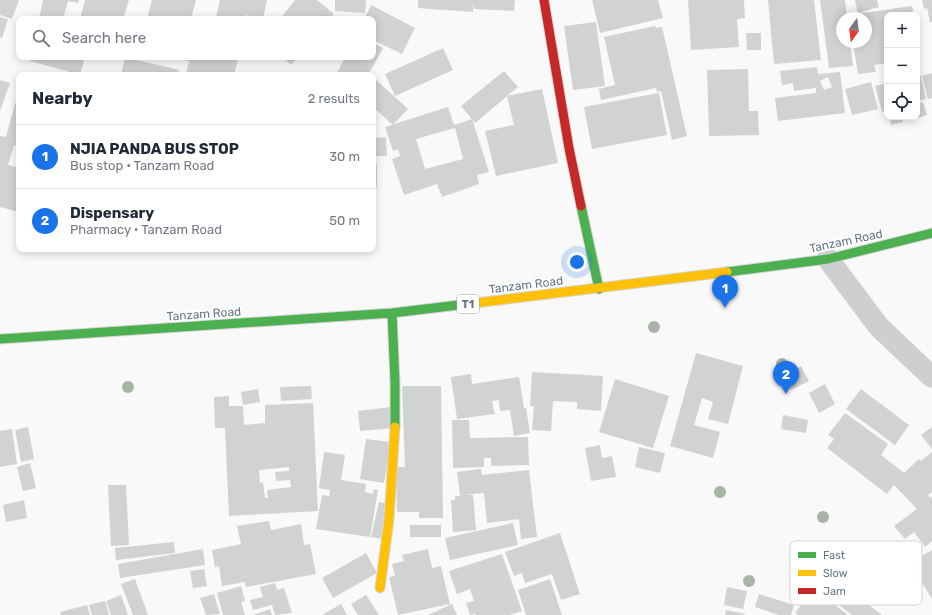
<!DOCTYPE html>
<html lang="en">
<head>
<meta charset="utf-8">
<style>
  body { margin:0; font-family:Rubik,sans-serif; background:#f6f6f7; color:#1f2937 }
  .controls { position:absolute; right:12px; top:12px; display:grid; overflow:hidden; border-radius:8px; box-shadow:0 2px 10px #0003 }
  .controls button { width:36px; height:36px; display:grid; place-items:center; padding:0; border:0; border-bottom:1px solid #e0e1e3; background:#fff; color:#1f2937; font:20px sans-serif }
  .compass { position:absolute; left:836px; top:12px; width:36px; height:36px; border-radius:50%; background:#fff; box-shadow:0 2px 10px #0003; rotate:194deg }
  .you { position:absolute; left:577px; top:262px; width:14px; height:14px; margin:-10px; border:3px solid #fff; border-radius:50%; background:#1a73e8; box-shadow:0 0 0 6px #1a73e833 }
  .badge { display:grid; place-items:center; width:26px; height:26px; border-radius:50%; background:#1a73e8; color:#fff; font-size:13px; font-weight:700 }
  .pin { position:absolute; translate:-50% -33px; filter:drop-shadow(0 1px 2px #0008) }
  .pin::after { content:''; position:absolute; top:21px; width:14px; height:12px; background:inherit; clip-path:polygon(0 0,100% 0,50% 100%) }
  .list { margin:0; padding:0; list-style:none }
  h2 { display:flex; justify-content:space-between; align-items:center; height:52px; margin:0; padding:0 16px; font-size:17px }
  h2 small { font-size:13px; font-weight:400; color:#747a83 }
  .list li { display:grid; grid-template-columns:26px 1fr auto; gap:12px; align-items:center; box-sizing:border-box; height:64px; padding:0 16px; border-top:1px solid #e0e1e3 }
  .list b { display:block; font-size:15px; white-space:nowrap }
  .list p { margin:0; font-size:13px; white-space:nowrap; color:#747a83 }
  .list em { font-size:13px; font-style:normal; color:#747a83 }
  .icon { flex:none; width:22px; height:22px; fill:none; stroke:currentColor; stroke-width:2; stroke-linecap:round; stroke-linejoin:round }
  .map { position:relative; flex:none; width:932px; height:615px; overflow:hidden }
  .search { position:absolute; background:#fff; box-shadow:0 2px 10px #0003; left:16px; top:16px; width:360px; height:44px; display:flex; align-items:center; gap:10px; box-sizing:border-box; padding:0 14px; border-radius:8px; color:#747a83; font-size:15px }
  .panel { position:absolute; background:#fff; box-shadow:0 2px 10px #0003; left:16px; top:72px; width:360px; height:180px; border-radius:8px }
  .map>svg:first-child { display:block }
</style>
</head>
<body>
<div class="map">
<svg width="932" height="615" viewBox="0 0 932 615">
  <rect width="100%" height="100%" fill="#f9f9f9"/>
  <!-- building -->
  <path fill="#d0d2d3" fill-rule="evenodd" d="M 0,0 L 19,0 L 12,19 L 0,15 Z
    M 43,0 L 79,0 L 78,3 L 68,1 L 63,19 L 39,19 Z
    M 85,0 L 129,0 L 123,19 L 80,19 Z
    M 152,0 L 196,0 L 191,19 L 147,19 Z
    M 220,0 L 267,0 L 263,19 L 244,15 L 243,19 L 216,17 Z
    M 295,0 L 317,0 L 334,14 L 329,19 L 280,19 Z
    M 335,0 L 366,0 L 365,13 L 335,11 Z
    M 418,0 L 474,0 L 473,12 L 418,8 Z
    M 474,0 L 515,0 L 514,11 L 474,9 Z
    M 592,0 L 658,0 L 663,18 L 600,33 Z
    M 688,0 L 744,0 L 745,18 L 737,19 L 739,47 L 691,50 Z
    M 768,0 L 814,0 L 821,60 L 774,64 Z
    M 820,0 L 845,0 L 847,18 L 842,18 L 842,42 L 850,42 L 853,66 L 829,68 Z
    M 855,0 L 877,0 L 879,7 L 858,13 Z
    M 922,0 L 932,0 L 932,22 L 930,22 L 927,8 L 924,9 Z
    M 371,5 L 415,28 L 402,54 L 373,40 L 373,19 L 364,19 Z
    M 912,6 L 914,15 L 887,15 L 887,63 L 874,65 L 876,72 L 858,74 L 853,42 L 866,42 L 866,18 L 849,18 L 849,15 Z
    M 0,17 L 8,19 L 2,38 L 0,37 Z
    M 596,22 L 605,86 L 573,90 L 564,26 Z
    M 655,26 L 656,28 L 662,27 L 687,136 L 672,140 L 661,91 L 657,92 L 656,88 L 601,100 L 599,89 L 615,85 L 604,37 Z
    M 746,33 L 761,33 L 761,50 L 747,50 Z
    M 373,43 L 383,48 L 368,75 L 336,75 L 345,57 L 373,57 Z
    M 443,48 L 453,70 L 395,96 L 385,74 Z
    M 31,57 L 85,57 L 80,75 L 30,61 Z
    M 125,57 L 179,70 L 178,75 L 121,75 Z
    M 229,57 L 238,59 L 234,75 L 186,75 L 189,61 L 175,58 Z
    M 282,57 L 298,57 L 291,65 Z
    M 817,67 L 818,74 L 840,72 L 845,113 L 778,121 L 775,98 L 816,93 L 816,88 L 794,91 L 793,83 L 782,85 L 780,71 ZM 828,77 L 832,87 L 824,90 L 820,81 Z
    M 748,69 L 749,111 L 758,111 L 759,135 L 709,136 L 707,70 Z
    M 504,71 L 518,87 L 475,123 L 461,106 Z
    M 932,73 L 932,98 L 928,99 L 922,76 Z
    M 921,76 L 926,99 L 917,101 L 917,77 Z
    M 373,77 L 408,109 L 393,125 L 373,107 Z
    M 0,80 L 10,83 L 0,111 Z
    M 871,82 L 878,109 L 852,115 L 845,89 Z
    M 887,83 L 887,111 L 882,112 L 875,86 Z
    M 542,89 L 558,163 L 496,176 L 485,131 L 514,125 L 507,96 Z
    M 659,93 L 667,135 L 592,149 L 584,107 Z
    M 923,102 L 927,115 L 918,118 L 917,104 Z
    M 15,103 L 19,104 L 19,146 L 14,145 L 8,165 L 19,168 L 19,212 L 0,207 L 0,136 L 6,137 Z
    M 448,107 L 454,125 L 472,119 L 489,172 L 477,175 L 479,184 L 442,197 L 437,184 L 404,195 L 392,159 L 400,156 L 398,149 L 393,151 L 385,127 ZM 455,128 L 463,159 L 425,169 L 416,139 Z
    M 889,117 L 901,117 L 903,122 L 891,125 Z
    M 386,137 L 387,156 L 373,156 L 373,138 Z
    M 373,164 L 377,164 L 377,187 L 373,187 Z
    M 696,353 L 743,366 L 728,424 L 708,419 L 713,402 L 702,398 L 694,425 L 720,432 L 713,458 L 670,446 Z
    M 801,366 L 809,381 L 791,390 L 783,377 Z
    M 532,372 L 603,376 L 601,411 L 577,409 L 577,402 L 553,401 L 551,431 L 532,430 L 534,406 L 530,406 Z
    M 471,374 L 472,384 L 519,377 L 524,408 L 526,408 L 530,433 L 514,436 L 510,410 L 500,411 L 499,400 L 492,401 L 495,414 L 457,419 L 451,377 Z
    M 615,379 L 669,396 L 653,448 L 599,432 Z
    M 825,384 L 835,404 L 819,413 L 809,393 Z
    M 311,386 L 312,399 L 281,401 L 280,387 Z
    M 402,386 L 441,386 L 443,518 L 419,518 L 419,512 L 397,512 L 396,467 L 405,467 Z
    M 258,389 L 260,402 L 243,405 L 241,392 Z
    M 861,389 L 909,425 L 895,445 L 846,409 Z
    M 229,396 L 229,406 L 243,406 L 244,425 L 265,423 L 265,405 L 313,403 L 318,511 L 229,516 L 225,428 L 215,428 L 214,397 ZM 289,467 L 289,471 L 275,472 L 276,481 L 290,480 L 291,487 L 267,490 L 268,498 L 265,498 L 263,482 L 260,483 L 259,470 Z
    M 391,407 L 393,428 L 360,431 L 358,411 Z
    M 845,413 L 888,444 L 881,455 L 904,473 L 919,459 L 921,461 L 932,452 L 932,492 L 928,495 L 930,498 L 932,496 L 932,541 L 925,547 L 914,532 L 905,539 L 894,526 L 917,509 L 894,485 L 887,494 L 827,448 L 834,439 L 828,435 Z
    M 783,415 L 808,420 L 806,433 L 781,429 Z
    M 452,420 L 469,420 L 470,438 L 528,437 L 529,465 L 491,466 L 491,458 L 484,458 L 484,467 L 453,468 Z
    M 28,427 L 34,459 L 21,462 L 15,430 Z
    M 932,427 L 932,449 L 921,435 Z
    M 12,429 L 17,464 L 0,467 L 0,431 Z
    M 366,439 L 391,442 L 384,483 L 360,479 Z
    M 600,445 L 602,458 L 612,456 L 616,477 L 591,481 L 585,448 Z
    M 639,447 L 665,453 L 660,473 L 635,467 Z
    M 324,452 L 345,455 L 341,480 L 366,484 L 365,492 L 373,494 L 374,489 L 378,490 L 370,537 L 316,529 L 322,495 L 329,496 L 330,490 L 319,488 Z
    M 30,463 L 36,488 L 23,491 L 17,467 Z
    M 481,469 L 482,475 L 529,470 L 537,537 L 521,539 L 519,519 L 487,523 L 484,493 L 464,495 L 473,495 L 476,530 L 453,532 L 451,500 L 455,500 L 455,496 L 460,496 L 457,472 Z
    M 108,485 L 126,485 L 129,545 L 111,546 Z
    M 24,500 L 27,518 L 6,522 L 3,505 Z
    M 379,502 L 389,504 L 382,539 L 371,537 Z
    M 269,521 L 271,530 L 301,524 L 304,545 L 310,544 L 316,574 L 246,587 L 245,582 L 222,586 L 219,566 L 215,567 L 212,550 L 241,544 L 237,526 Z
    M 513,523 L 518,545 L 450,560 L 445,538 Z
    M 410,525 L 441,525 L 441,537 L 410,537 Z
    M 560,533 L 580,594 L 561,600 L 552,574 L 525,583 L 522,573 L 514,576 L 505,552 Z
    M 174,542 L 175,553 L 116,560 L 115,548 Z
    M 203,549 L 205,565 L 120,578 L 118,564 Z
    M 428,549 L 432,568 L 441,566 L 450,604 L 398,615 L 389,577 L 395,576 L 392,564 L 404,561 L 402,555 Z
    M 932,550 L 932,599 L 910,563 Z
    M 366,553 L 377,573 L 333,598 L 322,578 Z
    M 502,554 L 522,611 L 510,615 L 476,615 L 475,614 L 470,615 L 466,603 L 474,601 L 470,589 L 457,594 L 449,571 Z
    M 204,569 L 207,586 L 193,588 L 190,571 Z
    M 833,578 L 882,615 L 852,615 L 822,592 Z
    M 135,579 L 148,615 L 133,615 L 121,584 Z
    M 550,579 L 562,615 L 526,615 L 518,590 Z
    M 275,583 L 277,590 L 284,588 L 292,613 L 275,615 L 272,605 L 253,610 L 250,600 L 263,597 L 260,587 Z
    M 241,586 L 245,601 L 241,602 L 245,615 L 223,615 L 217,593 Z
    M 727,587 L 747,591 L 743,609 L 724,605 Z
    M 814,589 L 848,615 L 798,615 L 795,613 Z
    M 214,594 L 220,614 L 206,615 L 200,598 Z
    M 759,594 L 794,605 L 791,615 L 779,615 L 755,607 Z
    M 121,595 L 128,615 L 111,615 L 106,601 Z
    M 366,595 L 379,615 L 358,615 L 351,604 Z
    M 105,601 L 109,615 L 92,615 L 89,605 Z
    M 341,604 L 347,615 L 322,615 Z
    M 452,604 L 457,615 L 428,615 Z
    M 87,605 L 90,615 L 61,615 L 60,612 Z
    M 270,609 L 272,615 L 253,615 Z
    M 726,610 L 745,614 L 744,615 L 725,615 Z"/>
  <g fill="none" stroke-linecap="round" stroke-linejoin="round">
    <defs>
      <path id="fast" d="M 581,206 L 599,289
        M 727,272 L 828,259 L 932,233
        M 392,313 L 395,382 L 395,427
        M 0,339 L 392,313 L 467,304"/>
      <path id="slow" d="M 467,304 L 727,272
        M 380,588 L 389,519 L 395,427"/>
      <path id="jam" d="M 544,0 L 569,148 L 581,206"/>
    </defs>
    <!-- fast casing -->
    <use href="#fast" stroke="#d5d6d7" stroke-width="11"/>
    <!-- slow casing -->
    <use href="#slow" stroke="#d5d6d7" stroke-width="11"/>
    <!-- jam casing -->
    <use href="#jam" stroke="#d5d6d7" stroke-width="11"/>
    <!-- street -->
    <path stroke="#cecfd0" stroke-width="22" d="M 828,259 L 879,327 L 932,377"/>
    <!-- fast -->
    <use href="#fast" stroke="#4caf50" stroke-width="9"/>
    <!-- slow -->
    <use href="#slow" stroke="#ffc107" stroke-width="9"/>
    <!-- jam -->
    <use href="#jam" stroke="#c62828" stroke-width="9"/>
  </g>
  <!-- trees -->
  <g fill="#a9b3a7">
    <circle cx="654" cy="327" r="6"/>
    <circle cx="782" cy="364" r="6"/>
    <circle cx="128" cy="387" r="6"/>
    <circle cx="720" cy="492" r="6"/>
    <circle cx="823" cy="517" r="6"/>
    <circle cx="749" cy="581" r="6"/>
  </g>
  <g text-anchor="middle" stroke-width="4" stroke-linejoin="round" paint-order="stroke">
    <!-- shield labels -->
    <rect fill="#fff" stroke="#939fa8" stroke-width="1" x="457" y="295" width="22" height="18" rx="3"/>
    <g font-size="11" font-weight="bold" fill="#657683">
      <text x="468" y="308">T1</text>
    </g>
    <!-- street labels -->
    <g font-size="12" fill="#657683" stroke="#fff">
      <text transform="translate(846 241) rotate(-12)" y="4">Tanzam Road</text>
      <text transform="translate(526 285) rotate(-7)" y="4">Tanzam Road</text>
      <text transform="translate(204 314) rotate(-4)" y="4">Tanzam Road</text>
    </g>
  </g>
  <!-- legend -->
  <rect x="790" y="541" width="132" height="64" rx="6" fill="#fff" stroke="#d1d6da" stroke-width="1"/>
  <rect x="798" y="552" width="18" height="6" fill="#4caf50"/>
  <rect x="798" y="570" width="18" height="6" fill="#ffc107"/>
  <rect x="798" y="588" width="18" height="6" fill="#c62828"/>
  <g font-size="11" fill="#657683">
    <text x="823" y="559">Fast</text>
    <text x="823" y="577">Slow</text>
    <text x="823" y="595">Jam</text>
  </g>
</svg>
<div class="controls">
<button>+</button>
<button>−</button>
<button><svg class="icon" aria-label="locate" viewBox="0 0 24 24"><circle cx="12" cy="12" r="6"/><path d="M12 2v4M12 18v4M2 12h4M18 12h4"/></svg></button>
</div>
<svg class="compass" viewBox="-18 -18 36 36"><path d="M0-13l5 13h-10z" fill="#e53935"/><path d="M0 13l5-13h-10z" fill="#747a83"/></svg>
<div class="you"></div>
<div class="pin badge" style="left:725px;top:308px">1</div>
<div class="pin badge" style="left:786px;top:394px">2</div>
<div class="search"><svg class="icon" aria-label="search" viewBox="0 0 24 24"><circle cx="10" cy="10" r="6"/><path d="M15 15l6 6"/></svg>Search here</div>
<section class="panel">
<h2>Nearby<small>2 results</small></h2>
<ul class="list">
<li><span class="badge">1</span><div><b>NJIA PANDA BUS STOP</b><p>Bus stop · Tanzam Road</p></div><em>30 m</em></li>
<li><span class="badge">2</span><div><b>Dispensary</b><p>Pharmacy · Tanzam Road</p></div><em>50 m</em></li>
</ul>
</section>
</div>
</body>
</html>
